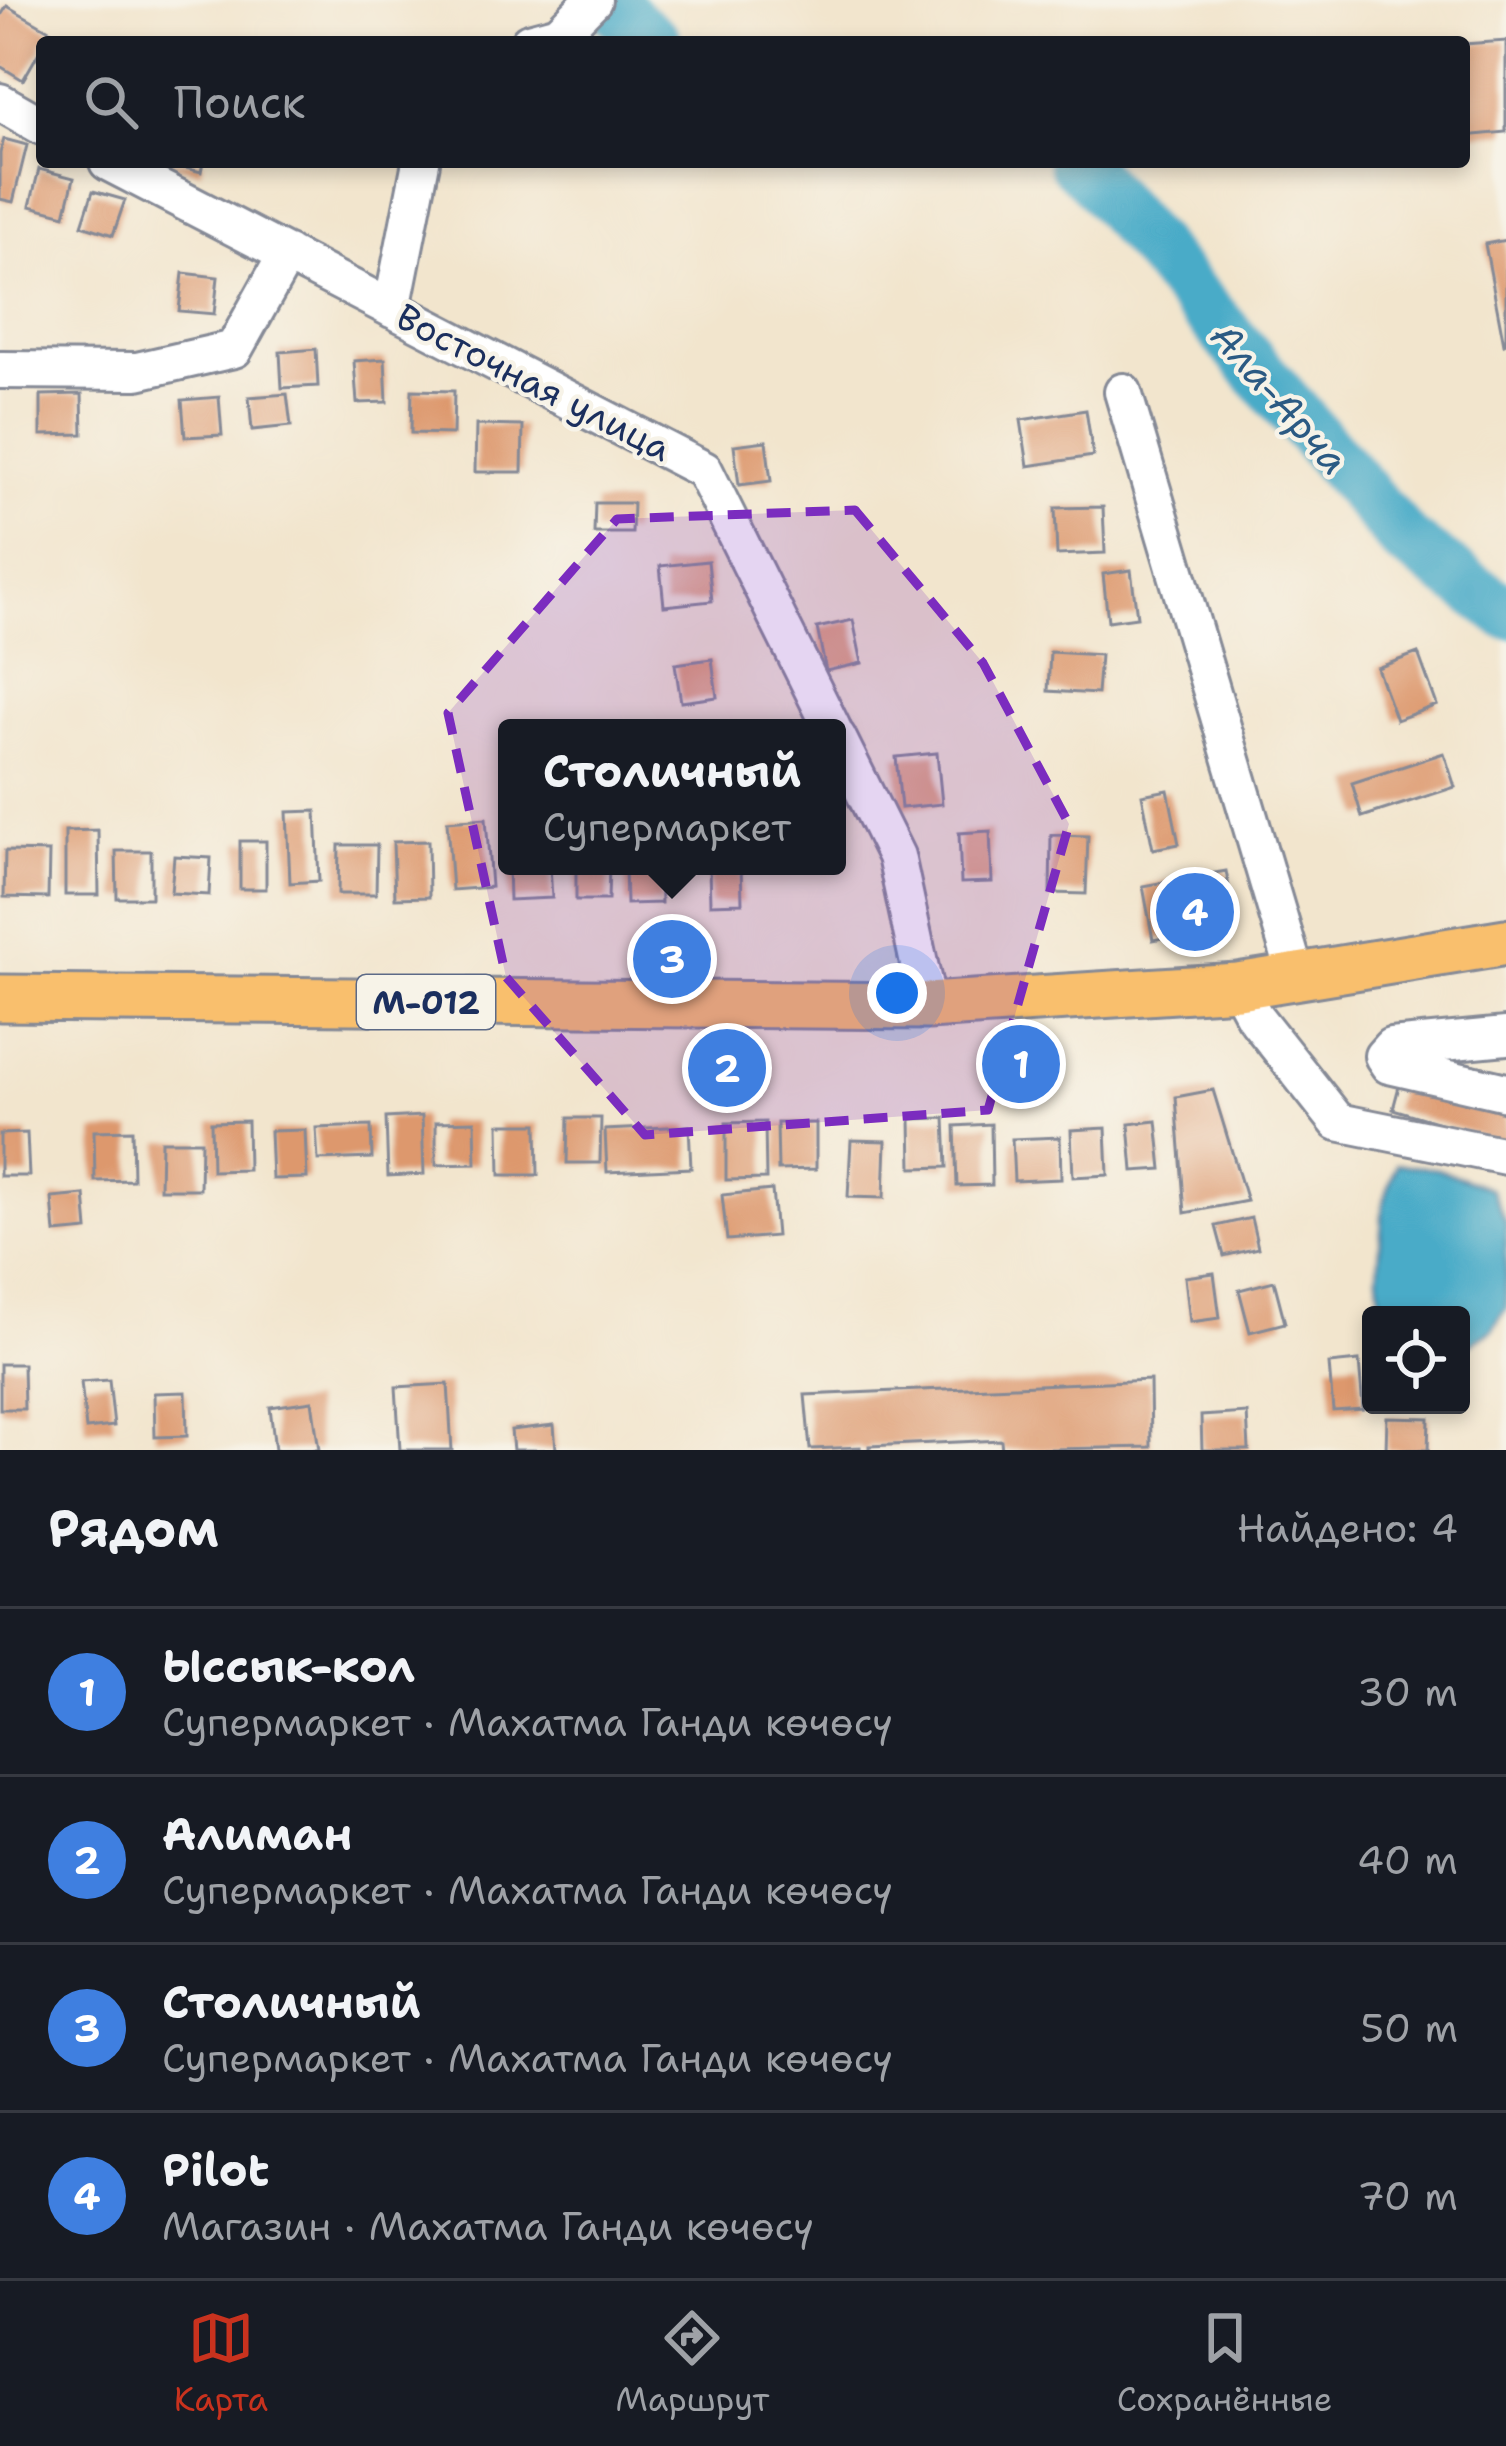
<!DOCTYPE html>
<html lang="ru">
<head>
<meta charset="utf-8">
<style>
  body { margin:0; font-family:"Shantell Sans",sans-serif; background:#20242c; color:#f1f3f6 }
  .controls { position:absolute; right:36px; bottom:36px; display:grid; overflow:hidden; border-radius:12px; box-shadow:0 6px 18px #0003 }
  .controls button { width:108px; height:108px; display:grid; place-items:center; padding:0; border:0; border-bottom:3px solid #363941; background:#171b24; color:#f1f3f6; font:60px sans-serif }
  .you { position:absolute; left:897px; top:993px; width:42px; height:42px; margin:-30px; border:9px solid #fff; border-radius:50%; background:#1a73e8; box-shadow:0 0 0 18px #1a73e833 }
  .badge { display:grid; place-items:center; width:78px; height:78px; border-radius:50%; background:#c8321e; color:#fff; font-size:39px; font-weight:700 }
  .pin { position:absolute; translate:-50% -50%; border:6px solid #fff; box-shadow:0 3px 12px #0006 }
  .popup { position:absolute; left:498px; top:719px; width:348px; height:156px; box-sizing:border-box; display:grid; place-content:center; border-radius:12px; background:#171b24; filter:drop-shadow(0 3px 9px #0005); font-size:39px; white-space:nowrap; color:#9ea1a6 }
  .popup b { font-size:45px; color:#f1f3f6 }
  .popup::after { content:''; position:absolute; left:50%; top:100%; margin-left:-24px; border:24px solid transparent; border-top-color:#171b24 }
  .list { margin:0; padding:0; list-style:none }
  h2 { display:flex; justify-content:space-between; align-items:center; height:156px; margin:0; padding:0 48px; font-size:51px }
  h2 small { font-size:39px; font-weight:400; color:#9ea1a6 }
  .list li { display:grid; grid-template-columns:78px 1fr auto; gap:36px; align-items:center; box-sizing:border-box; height:168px; padding:0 48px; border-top:3px solid #363941 }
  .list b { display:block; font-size:45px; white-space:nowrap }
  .list p { margin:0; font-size:39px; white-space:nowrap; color:#9ea1a6 }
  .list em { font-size:39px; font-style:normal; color:#9ea1a6 }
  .icon { flex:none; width:66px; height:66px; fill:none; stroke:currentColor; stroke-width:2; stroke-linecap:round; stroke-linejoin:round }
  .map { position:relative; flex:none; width:1506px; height:1450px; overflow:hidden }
  .search { position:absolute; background:#171b24; box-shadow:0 6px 18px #0003; left:36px; right:36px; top:36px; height:132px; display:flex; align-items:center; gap:30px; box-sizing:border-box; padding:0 42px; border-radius:12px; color:#9ea1a6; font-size:45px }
  .sheet { height:828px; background:#171b24 }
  nav { display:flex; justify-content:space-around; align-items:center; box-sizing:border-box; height:168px; border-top:3px solid #363941; background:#171b24; font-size:33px; color:#9ea1a6 }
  nav a { display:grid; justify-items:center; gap:6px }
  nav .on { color:#c8321e }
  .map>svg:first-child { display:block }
</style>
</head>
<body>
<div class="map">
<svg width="1506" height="1450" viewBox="0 0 1506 1450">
  <rect width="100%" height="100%" fill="#f7f3e8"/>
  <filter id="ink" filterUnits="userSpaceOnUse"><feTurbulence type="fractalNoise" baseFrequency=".00833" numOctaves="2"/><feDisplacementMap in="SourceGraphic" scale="24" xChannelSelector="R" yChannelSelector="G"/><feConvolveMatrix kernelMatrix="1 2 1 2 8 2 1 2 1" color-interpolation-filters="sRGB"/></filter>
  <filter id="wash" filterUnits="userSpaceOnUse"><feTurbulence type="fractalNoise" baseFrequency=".004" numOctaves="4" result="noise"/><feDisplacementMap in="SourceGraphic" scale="48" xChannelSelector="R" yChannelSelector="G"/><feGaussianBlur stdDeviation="2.7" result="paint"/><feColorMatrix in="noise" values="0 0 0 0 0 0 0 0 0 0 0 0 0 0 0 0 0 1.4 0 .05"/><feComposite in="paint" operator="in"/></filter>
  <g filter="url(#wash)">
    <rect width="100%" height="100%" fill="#f2e5cd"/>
    <!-- water -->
    <path fill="#48abc8" stroke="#326d93" stroke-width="3" d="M 1397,1164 L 1438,1169 L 1491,1189 L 1506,1223 L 1506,1308 L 1492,1330 L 1461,1350 L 1461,1315 L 1382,1315 L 1378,1276 L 1383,1204 Z"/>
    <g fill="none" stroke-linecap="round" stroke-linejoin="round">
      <!-- river -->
      <path stroke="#48abc8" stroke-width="54" d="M 605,0 L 655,42
        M 1074,162 L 1091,177 L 1405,541 L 1506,612"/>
    </g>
    <g id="blocks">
      <!-- building -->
      <path fill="#dd986d" d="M 7,6 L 51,31 L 45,42 L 42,42 L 42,47 L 23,80 L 0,66 L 0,17 Z
        M 1506,41 L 1506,132 L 1464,136 L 1464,44 Z
        M 4,139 L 27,145 L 13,202 L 0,199 L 0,153 Z
        M 161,162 L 203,162 L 201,172 Z
        M 39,169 L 74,178 L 65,215 L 30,206 Z
        M 93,191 L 125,200 L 113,235 L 82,225 Z
        M 1506,240 L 1506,343 L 1504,344 L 1485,244 Z
        M 183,273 L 218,277 L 214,314 L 179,311 Z
        M 316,349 L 318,386 L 282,388 L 280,352 Z
        M 385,359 L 387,402 L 357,403 L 354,361 Z
        M 412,390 L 454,391 L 453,434 L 411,433 Z
        M 82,394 L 83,434 L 41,435 L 41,395 Z
        M 287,394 L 291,426 L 252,430 L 249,397 Z
        M 219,397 L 222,435 L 185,437 L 182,400 Z
        M 1086,410 L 1093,456 L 1028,466 L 1021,420 Z
        M 476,425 L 523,426 L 522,472 L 475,472 Z
        M 766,441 L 771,481 L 739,485 L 734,445 Z
        M 595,503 L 633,503 L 632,533 L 594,533 Z
        M 1103,507 L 1105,553 L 1057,555 L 1055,508 Z
        M 708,561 L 712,601 L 664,606 L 660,566 Z
        M 1131,570 L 1137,617 L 1108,621 L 1103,574 Z
        M 853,620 L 862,663 L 826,671 L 817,628 Z
        M 1050,652 L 1100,655 L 1097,694 L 1048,691 Z
        M 1418,653 L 1437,705 L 1396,720 L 1377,668 Z
        M 712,659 L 717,697 L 681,702 L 675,664 Z
        M 937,753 L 942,804 L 901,808 L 896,757 Z
        M 1444,753 L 1455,787 L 1362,817 L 1352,783 Z
        M 1168,790 L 1179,844 L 1153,849 L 1142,795 Z
        M 316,811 L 319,881 L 290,883 L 287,812 Z
        M 486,818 L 491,887 L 452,890 L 447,821 Z
        M 98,830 L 99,895 L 65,895 L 65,831 Z
        M 990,831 L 992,882 L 961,883 L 959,833 Z
        M 1051,835 L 1088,836 L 1086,894 L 1050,893 Z
        M 240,841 L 266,841 L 266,889 L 240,889 Z
        M 428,841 L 429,897 L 395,898 L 393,842 Z
        M 339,845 L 377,845 L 376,894 L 338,894 Z
        M 5,851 L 49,852 L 48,898 L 4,897 Z
        M 116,851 L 151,851 L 151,898 L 117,898 Z
        M 174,856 L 211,858 L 209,895 L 171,893 Z
        M 508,866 L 550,866 L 552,898 L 509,900 Z
        M 576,866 L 609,866 L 608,900 L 576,900 Z
        M 625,866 L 660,866 L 661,903 L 626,904 Z
        M 709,866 L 741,866 L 742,903 L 710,904 Z
        M 1226,871 L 1236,924 L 1153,940 L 1143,886 Z
        M 1401,1079 L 1506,1113 L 1506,1143 L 1393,1109 Z
        M 1213,1090 L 1247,1201 L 1185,1213 L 1176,1097 Z
        M 422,1116 L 424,1174 L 388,1176 L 386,1118 Z
        M 568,1118 L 601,1118 L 600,1163 L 567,1163 Z
        M 945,1118 L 947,1167 L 912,1168 L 911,1119 Z
        M 247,1121 L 248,1170 L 212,1171 L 211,1122 Z
        M 475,1121 L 476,1164 L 436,1165 L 436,1122 Z
        M 1157,1121 L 1162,1169 L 1133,1171 L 1129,1124 Z
        M 765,1122 L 766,1179 L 726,1180 L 726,1123 Z
        M 777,1123 L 816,1123 L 816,1169 L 778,1170 Z
        M 499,1124 L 537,1124 L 538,1175 L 500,1175 Z
        M 991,1124 L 992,1185 L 957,1186 L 955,1126 Z
        M 371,1126 L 372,1158 L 318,1160 L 316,1128 Z
        M 689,1126 L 691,1168 L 607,1172 L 605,1130 Z
        M 1106,1128 L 1108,1175 L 1073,1177 L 1071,1130 Z
        M 132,1130 L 133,1180 L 95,1181 L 94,1131 Z
        M 305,1130 L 307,1178 L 272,1179 L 270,1131 Z
        M 27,1133 L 29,1176 L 0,1176 L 0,1134 Z
        M 1060,1137 L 1061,1179 L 1014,1181 L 1012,1139 Z
        M 851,1140 L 886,1141 L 884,1198 L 848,1197 Z
        M 161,1141 L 201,1141 L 200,1189 L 160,1189 Z
        M 772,1190 L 776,1236 L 727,1240 L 722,1195 Z
        M 85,1195 L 88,1230 L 55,1233 L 52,1198 Z
        M 1251,1218 L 1258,1248 L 1224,1256 L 1216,1226 Z
        M 1214,1273 L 1220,1318 L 1190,1322 L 1185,1277 Z
        M 1274,1281 L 1285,1323 L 1250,1332 L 1239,1290 Z
        M 1359,1361 L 1363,1409 L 1333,1411 L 1329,1364 Z
        M 0,1364 L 23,1364 L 24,1409 L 0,1409 Z
        M 109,1380 L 114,1426 L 86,1429 L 81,1382 Z
        M 1150,1380 L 1151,1447 L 1002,1450 L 1001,1440 L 869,1446 L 869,1450 L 860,1450 L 860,1447 L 810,1449 L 805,1395 Z
        M 448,1384 L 452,1450 L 400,1450 L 396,1387 Z
        M 186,1392 L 187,1436 L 155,1437 L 154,1393 Z
        M 312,1401 L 319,1450 L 275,1450 L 270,1407 Z
        M 1247,1413 L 1249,1450 L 1202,1450 L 1201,1416 Z
        M 1387,1417 L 1429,1418 L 1428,1450 L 1386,1450 Z
        M 554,1425 L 556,1450 L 513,1450 L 511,1430 Z"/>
    </g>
  </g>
  <g filter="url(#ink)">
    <use href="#blocks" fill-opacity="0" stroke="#868a96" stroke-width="3"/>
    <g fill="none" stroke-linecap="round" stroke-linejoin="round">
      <defs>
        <path id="minor" d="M 529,42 L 559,34 L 593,0
          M 0,102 L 42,126
          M 108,162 L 704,470 L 832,728
          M 392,309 L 421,162
          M 0,370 L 137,371 L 234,349 L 287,254
          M 1123,392 L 1296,976
          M 837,737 L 896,856 L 928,1006
          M 1238,986 L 1254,1016 L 1338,1122 L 1506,1156
          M 1506,1036 L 1391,1047 L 1383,1056 L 1389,1065 L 1506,1092"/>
        <path id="major" d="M 0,998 L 928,1006 L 1238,986 L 1506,942"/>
      </defs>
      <!-- minor casing -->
      <use href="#minor" stroke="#868a96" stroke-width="42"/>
      <!-- major casing -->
      <use href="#major" stroke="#868a96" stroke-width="51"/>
      <!-- minor -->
      <use href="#minor" stroke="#fff" stroke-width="36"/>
      <!-- major -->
      <use href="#major" stroke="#f9bf6d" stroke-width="45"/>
    </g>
  </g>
  <!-- marked area -->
  <path fill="#7b2cbf" fill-opacity="0.2" stroke="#7b2cbf" stroke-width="9" stroke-dasharray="24 15" stroke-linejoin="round" d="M 855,510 L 983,663 L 1069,824 L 988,1110 L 645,1135 L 506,977 L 448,713 L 617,519 Z"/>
  <g text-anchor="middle" stroke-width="9" stroke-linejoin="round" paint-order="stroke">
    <!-- shield labels -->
    <rect fill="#f7f3e8" stroke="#5d6a87" stroke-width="3" x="357" y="975" width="138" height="54" rx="9"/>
    <g font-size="33" font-weight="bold" fill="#1b2f5e">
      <text x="426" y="1014">М-012</text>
    </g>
    <!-- street labels -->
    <g font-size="36" fill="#1b2f5e" stroke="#f7f3e8">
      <text transform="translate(534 382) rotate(27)" y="13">Восточная улица</text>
    </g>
    <!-- water labels -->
    <g font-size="39" font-style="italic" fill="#2b5a83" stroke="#f7f3e8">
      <text transform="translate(1280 398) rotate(49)" y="14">Ала-Арча</text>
    </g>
  </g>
</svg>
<div class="controls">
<button><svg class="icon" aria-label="locate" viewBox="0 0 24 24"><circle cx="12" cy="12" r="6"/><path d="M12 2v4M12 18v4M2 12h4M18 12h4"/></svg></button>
</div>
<div class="you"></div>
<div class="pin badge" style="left:1021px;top:1064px;background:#3f7fe0">1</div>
<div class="pin badge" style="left:727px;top:1068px;background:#3f7fe0">2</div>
<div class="pin badge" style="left:672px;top:959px;background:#3f7fe0">3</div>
<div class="popup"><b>Столичный</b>Супермаркет</div>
<div class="pin badge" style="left:1195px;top:912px;background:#3f7fe0">4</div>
<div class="search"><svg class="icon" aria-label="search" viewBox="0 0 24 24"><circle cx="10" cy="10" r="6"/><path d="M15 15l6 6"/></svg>Поиск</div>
</div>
<section class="sheet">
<h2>Рядом<small>Найдено: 4</small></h2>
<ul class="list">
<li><span class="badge" style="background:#3f7fe0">1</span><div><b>Ыссык-кол</b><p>Супермаркет · Махатма Ганди көчөсү</p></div><em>30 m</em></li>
<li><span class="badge" style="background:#3f7fe0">2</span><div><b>Алиман</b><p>Супермаркет · Махатма Ганди көчөсү</p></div><em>40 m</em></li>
<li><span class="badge" style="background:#3f7fe0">3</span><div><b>Столичный</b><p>Супермаркет · Махатма Ганди көчөсү</p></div><em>50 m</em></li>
<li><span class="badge" style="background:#3f7fe0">4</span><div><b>Pilot</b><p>Магазин · Махатма Ганди көчөсү</p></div><em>70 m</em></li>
</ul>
</section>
<nav>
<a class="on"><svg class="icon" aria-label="map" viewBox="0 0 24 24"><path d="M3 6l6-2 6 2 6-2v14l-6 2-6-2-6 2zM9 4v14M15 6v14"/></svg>Карта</a>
<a><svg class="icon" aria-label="directions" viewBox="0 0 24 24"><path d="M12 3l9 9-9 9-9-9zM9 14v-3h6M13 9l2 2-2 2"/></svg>Маршрут</a>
<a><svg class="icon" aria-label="saved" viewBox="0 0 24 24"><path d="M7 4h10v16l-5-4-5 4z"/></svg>Сохранённые</a>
</nav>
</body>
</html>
